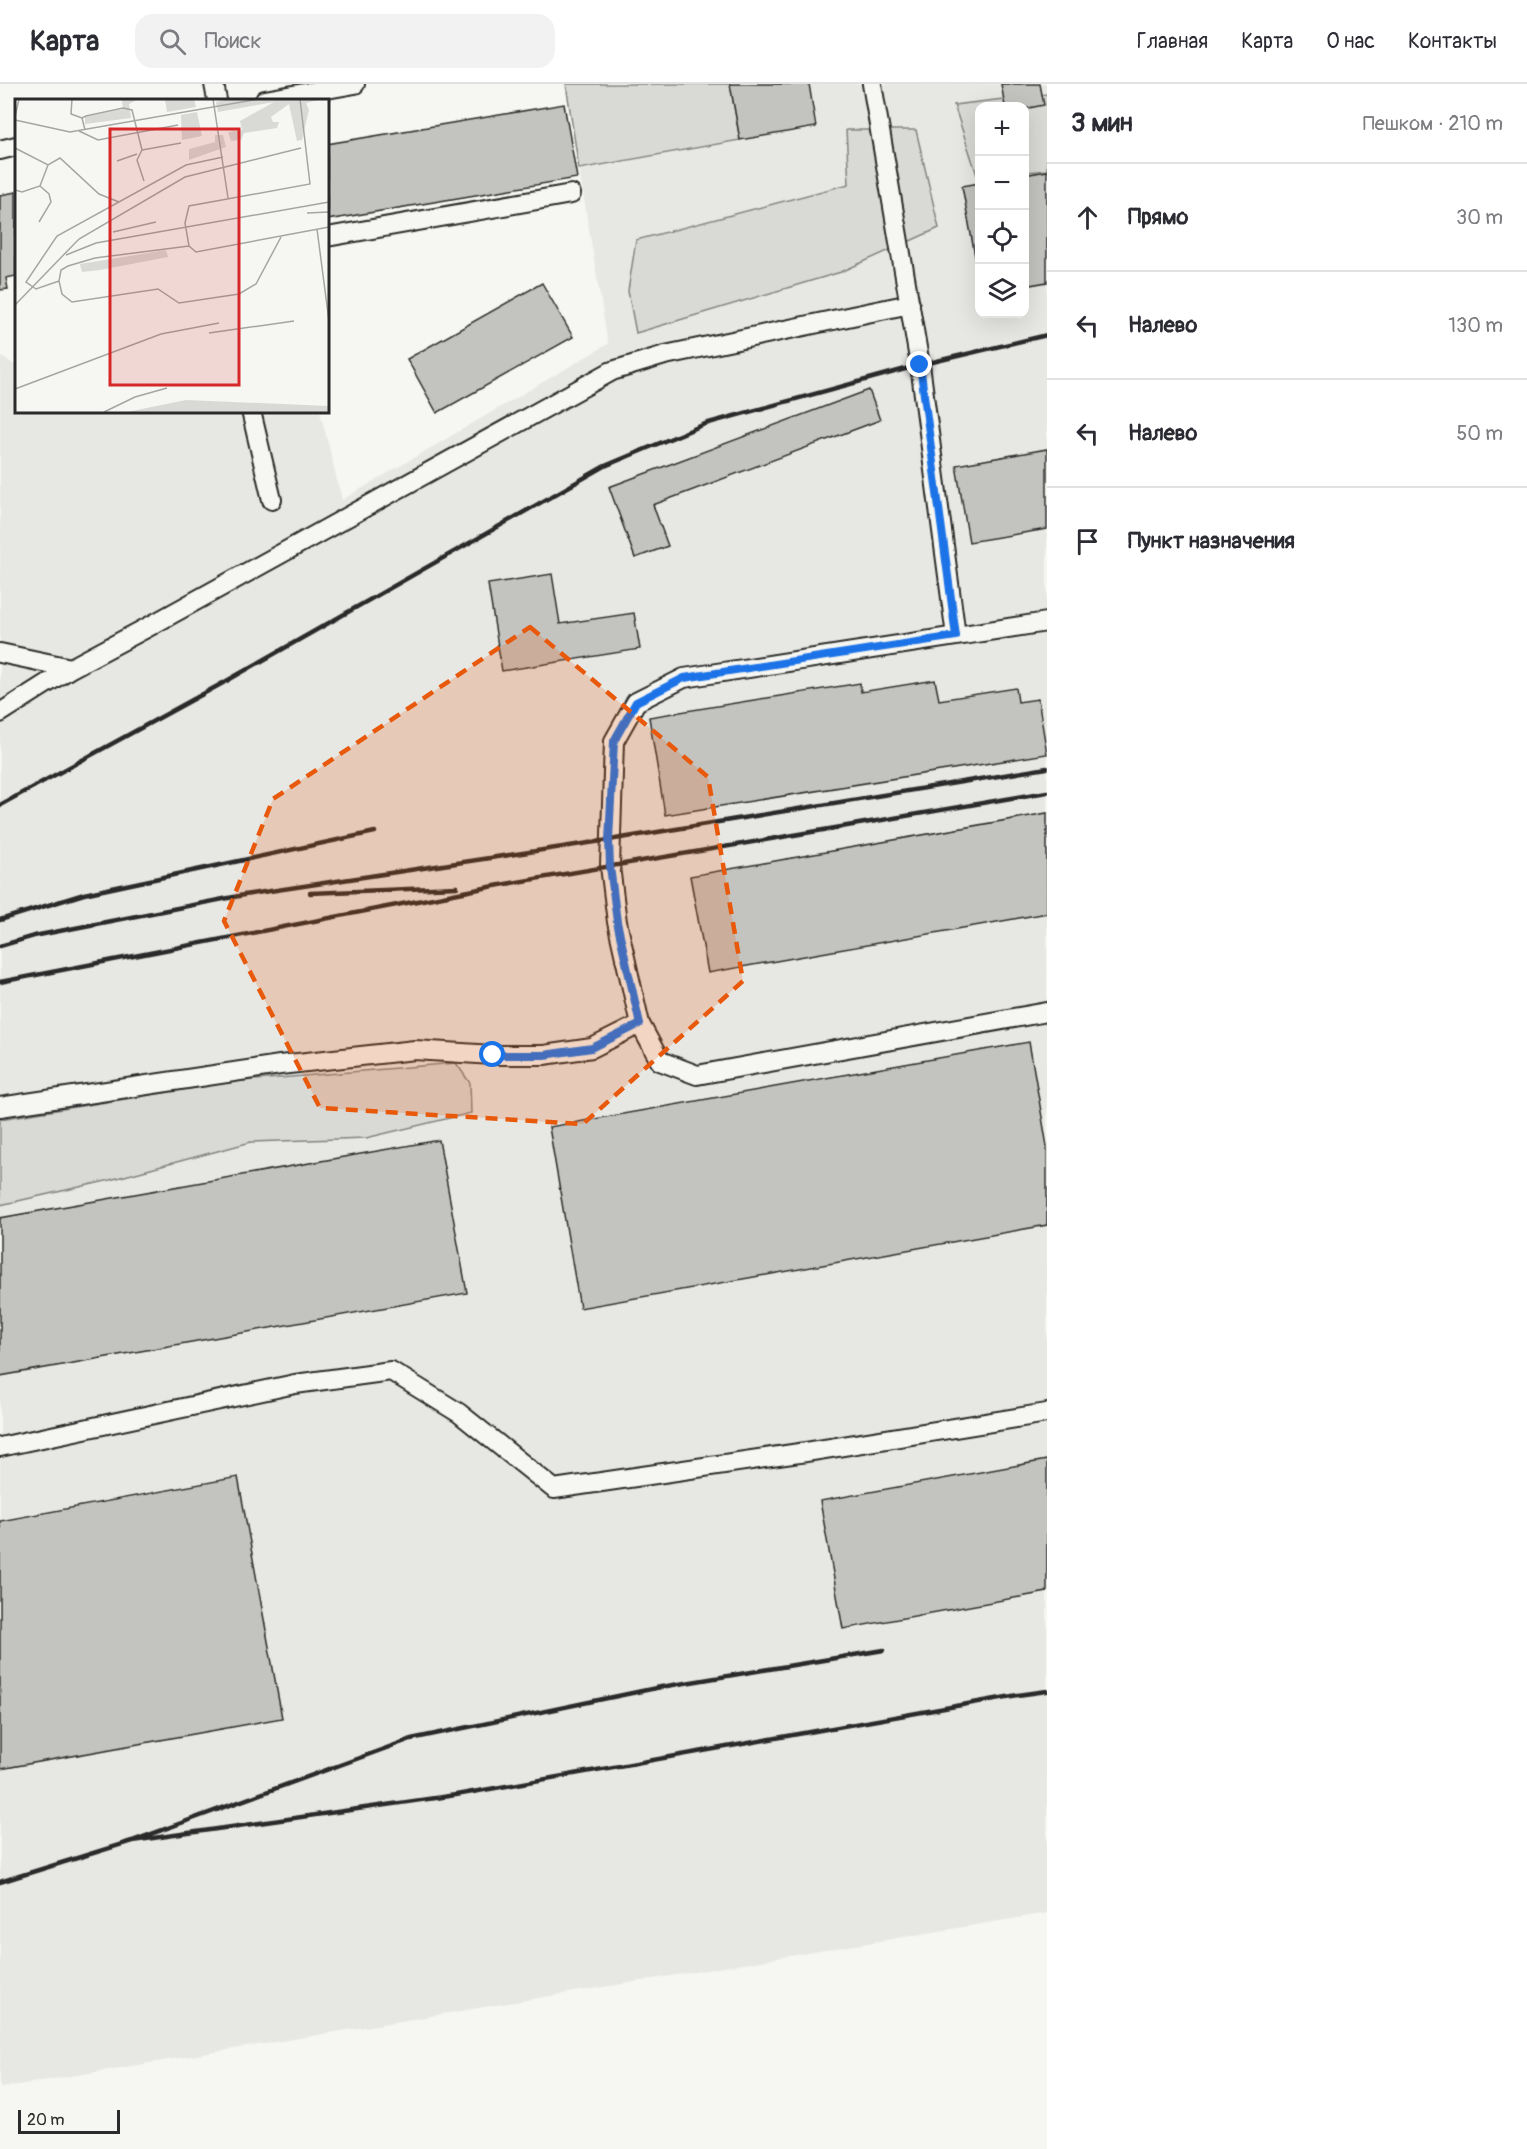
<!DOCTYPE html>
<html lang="ru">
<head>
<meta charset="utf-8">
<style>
  body { margin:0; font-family:Pangolin,sans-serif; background:#f2f2f3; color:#2b2b33 }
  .controls { position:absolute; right:18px; top:18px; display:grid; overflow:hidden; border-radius:12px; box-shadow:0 6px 24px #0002 }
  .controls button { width:54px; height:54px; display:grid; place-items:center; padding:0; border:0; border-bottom:2px solid #e1e1e2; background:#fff; color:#2b2b33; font:30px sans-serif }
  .scale { position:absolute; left:18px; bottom:15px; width:102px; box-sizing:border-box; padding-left:6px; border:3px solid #2b2b2b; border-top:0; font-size:16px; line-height:21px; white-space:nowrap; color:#2b2b2b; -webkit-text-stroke:4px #f6f6f2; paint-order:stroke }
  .stop { position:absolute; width:18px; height:18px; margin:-14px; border:4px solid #1a73e8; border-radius:50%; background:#fff }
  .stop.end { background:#1a73e8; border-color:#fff; box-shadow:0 2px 6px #0008 }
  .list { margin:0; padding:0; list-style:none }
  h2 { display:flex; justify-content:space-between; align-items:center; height:78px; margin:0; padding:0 24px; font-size:26px }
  h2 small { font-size:20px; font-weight:400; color:#7c7c81 }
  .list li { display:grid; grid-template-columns:39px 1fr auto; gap:18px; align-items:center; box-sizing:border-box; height:108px; padding:0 24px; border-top:2px solid #e1e1e2 }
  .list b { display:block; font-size:22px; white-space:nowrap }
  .list em { font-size:20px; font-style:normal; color:#7c7c81 }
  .icon { flex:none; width:33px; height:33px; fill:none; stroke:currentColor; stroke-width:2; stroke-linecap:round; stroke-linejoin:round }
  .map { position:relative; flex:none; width:1047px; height:2065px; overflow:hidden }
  header { display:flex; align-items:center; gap:36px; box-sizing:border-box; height:84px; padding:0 30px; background:#fff; border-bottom:2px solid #e1e1e2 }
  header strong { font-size:28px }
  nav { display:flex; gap:33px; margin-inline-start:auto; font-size:21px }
  .search { width:420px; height:54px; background:#f2f2f3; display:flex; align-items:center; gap:15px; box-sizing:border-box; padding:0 21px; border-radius:18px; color:#7c7c81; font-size:22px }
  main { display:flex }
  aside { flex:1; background:#fff }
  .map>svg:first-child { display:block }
</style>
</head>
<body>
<header>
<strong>Карта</strong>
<div class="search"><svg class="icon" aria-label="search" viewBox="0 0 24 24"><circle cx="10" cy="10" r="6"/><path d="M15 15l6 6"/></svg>Поиск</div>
<nav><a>Главная</a><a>Карта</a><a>О нас</a><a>Контакты</a></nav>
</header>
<main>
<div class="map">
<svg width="1047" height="2065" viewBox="0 0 1047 2065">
  <rect width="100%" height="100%" fill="#f6f6f2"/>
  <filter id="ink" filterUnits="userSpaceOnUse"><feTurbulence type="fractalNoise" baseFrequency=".0167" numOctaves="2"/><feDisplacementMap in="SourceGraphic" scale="12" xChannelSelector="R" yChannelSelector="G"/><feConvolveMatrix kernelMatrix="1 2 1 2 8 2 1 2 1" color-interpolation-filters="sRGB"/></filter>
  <g filter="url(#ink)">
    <!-- built -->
    <path fill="#e7e7e3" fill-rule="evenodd" d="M 730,0 L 1047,0 L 1047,1829 L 0,2004 L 0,271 L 16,282 L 16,327 L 320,327 L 342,416 L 608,260 L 579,85 L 740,56 ZM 980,22 L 1024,22 L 1024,230 L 980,230 Z"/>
    <!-- green -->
    <path fill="#d9d9d5" stroke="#828280" stroke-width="1.5" d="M 566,0 L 730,0 L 740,56 L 579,85 Z
      M 1047,10 L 1047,86 L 1025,88 L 1024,22 L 980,22 L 980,94 L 978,94 L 954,21 Z
      M 846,46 L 916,46 L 939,144 L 841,188 L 636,249 L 628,207 L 636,156 L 849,100 Z
      M 456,979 L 470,999 L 471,1029 L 366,1054 L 251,1058 L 106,1097 L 0,1121 L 0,1035 L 232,998 Z"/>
    <!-- building -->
    <path fill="#c3c3c0" stroke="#2b2b2b" stroke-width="1.5" d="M 730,0 L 809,0 L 816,43 L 740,56 Z
      M 1001,0 L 1040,0 L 1044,21 L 1024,25 L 1024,22 L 1005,22 Z
      M 564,20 L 577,94 L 327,136 L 327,60 Z
      M 1047,87 L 1047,198 L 1024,202 L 1024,91 Z
      M 980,99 L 980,199 L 962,102 Z
      M 16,108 L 16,192 L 6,194 L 8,205 L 0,206 L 0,111 Z
      M 542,199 L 573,253 L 437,329 L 407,275 Z
      M 869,306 L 880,336 L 653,421 L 668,462 L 635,474 L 609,403 Z
      M 1047,365 L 1047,445 L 969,458 L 956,381 Z
      M 552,490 L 560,540 L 634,529 L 640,565 L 502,587 L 488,500 Z
      M 935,596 L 939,616 L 1016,604 L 1018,618 L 1038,615 L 1047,670 L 665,731 L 649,633 L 860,599 L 861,608 Z
      M 1047,729 L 1047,829 L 708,889 L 690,792 Z
      M 1029,958 L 1047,1062 L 1047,1141 L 580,1224 L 549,1043 Z
      M 439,1056 L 467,1209 L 0,1292 L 0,1134 Z
      M 1047,1376 L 1047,1508 L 843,1545 L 820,1417 Z
      M 238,1393 L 282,1634 L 0,1685 L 0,1437 Z"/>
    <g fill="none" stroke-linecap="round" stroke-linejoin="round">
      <defs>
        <path id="service" d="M 214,0 L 217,16
          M 872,0 L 920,281 L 956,552
          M 265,16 L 355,0
          M 0,66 L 16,62
          M 327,153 L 571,110
          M 251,327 L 272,416
          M 1047,538 L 684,594 L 636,618 L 614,657 L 610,782 L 617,838 L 640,940 L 660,977 L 697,991 L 1047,928
          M 0,569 L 71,584
          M 0,629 L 71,584 L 150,542 L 612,287 L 665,271 L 910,220
          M 0,1023 L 280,981 L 415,966 L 493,971 L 544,971 L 592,964 L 640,940
          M 0,1363 L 295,1300 L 391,1287 L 459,1329 L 554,1405 L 806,1368 L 1047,1329"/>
      </defs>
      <!-- service casing -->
      <use href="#service" stroke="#2b2b2b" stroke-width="22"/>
      <!-- service -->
      <use href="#service" stroke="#f6f6f2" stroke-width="18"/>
      <!-- rail -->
      <path stroke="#2b2b2b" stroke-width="4.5" d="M 0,721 L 223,599 L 605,382 L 705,340 L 920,281 L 1047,251
        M 310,809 L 457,803
        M 0,836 L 84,810 L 375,748
        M 0,862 L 34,852 L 244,811 L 609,756 L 1047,684
        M 0,898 L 500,801 L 1047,708
        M 132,1757 L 456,1711 L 1018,1611 L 1047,1607
        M 0,1798 L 132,1757 L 411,1655 L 661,1603 L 884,1566"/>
    </g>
  </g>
  <g fill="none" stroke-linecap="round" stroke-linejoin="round" filter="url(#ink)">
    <!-- route -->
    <path stroke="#1a73e8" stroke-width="8" d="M 493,971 L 544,971 L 592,964 L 640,940 L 617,838 L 610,782 L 609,756 L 614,657 L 636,618 L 684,594 L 956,552 L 920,281"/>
  </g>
  <!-- marked area -->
  <path fill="#e8590c" fill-opacity="0.2" stroke="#e8590c" stroke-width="4.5" stroke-dasharray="12 8" stroke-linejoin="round" d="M 530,543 L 708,693 L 743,897 L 583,1040 L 320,1024 L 224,837 L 273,715 Z"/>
  <!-- overview -->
  <g transform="translate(15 15)">
    <rect width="314" height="314" fill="#f6f6f2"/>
    <path d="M 107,0 L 123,0 L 114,5 L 116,19 L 70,25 L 70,18 L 108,10 ZM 150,0 L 179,0 L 181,8 L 152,13 ZM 214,0 L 308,0 L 291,4 L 294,11 L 287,41 L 282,42 L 274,5 L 256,18 L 258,23 L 264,23 L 262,29 L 229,34 L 226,41 L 216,42 L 213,33 L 227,31 L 225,22 L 259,3 L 203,13 L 201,3 ZM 182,13 L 187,37 L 167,41 L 166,16 ZM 200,36 L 208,36 L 211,48 L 174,61 L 174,50 L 200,43 ZM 151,151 L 153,158 L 85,171 L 67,173 L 65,165 ZM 171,301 L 313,307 L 313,313 L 112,313 Z" fill="#d9d9d5"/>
    <path fill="none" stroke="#a5a5a2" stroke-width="1.5" d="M 57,0 L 56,15 L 67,19M 198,0 L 213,99M 285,0 L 295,85 L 174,107 L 170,124 L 174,147 L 181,153 L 314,128M 0,18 L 4,0M 0,21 L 55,33 L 244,0M 70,31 L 67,19 L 71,17 L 108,9 L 117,11 L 127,51 L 122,61 L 129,82M 64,32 L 83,41 L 163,26M 0,49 L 33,66 L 45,59 L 84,95 L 104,103M 127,51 L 166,44M 102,62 L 122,55M 0,91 L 7,93 L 25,87 L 33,66M 292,114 L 314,113M 24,123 L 36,103 L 34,95 L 25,87M 302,130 L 314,222M 98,133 L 141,123M 174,147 L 80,159 L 53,167 L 46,171 L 44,182 L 47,195 L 57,203 L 143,190 L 164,204 L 224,195 L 241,185 L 266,138M 51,156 L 81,144 L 314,103M 44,182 L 21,190 L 11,183 L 42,137 L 171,66 L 208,58M 0,206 L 64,140 L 170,78 L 286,49M 194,234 L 279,222M 0,290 L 146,235 L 204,224M 89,313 L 120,298 L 152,289"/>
    <path fill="#d62828" fill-opacity="0.15" stroke="#d62828" stroke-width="3" d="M 95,30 L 224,30 L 224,286 L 95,286 Z"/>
    <rect width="314" height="314" fill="none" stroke="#2b2b2b" stroke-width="3"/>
  </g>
</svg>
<div class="controls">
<button>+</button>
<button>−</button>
<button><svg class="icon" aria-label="locate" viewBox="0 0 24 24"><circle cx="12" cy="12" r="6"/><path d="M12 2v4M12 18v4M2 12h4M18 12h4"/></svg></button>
<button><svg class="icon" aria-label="layers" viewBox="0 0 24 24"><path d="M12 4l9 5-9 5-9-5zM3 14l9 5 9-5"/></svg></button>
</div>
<div class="scale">20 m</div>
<div class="stop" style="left:493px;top:971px"></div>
<div class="stop end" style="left:920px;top:281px"></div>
</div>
<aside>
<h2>3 мин<small>Пешком · 210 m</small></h2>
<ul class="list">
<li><svg class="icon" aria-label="ahead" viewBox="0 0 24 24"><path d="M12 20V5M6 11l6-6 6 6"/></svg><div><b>Прямо</b></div><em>30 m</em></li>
<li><svg class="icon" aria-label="left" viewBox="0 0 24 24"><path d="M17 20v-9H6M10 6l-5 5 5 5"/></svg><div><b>Налево</b></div><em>130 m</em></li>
<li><svg class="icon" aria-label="left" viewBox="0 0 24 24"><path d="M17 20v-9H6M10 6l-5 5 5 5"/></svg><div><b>Налево</b></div><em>50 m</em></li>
<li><svg class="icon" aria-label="arrive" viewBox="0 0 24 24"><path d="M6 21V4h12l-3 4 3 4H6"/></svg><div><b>Пункт назначения</b></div></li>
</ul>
</aside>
</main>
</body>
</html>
